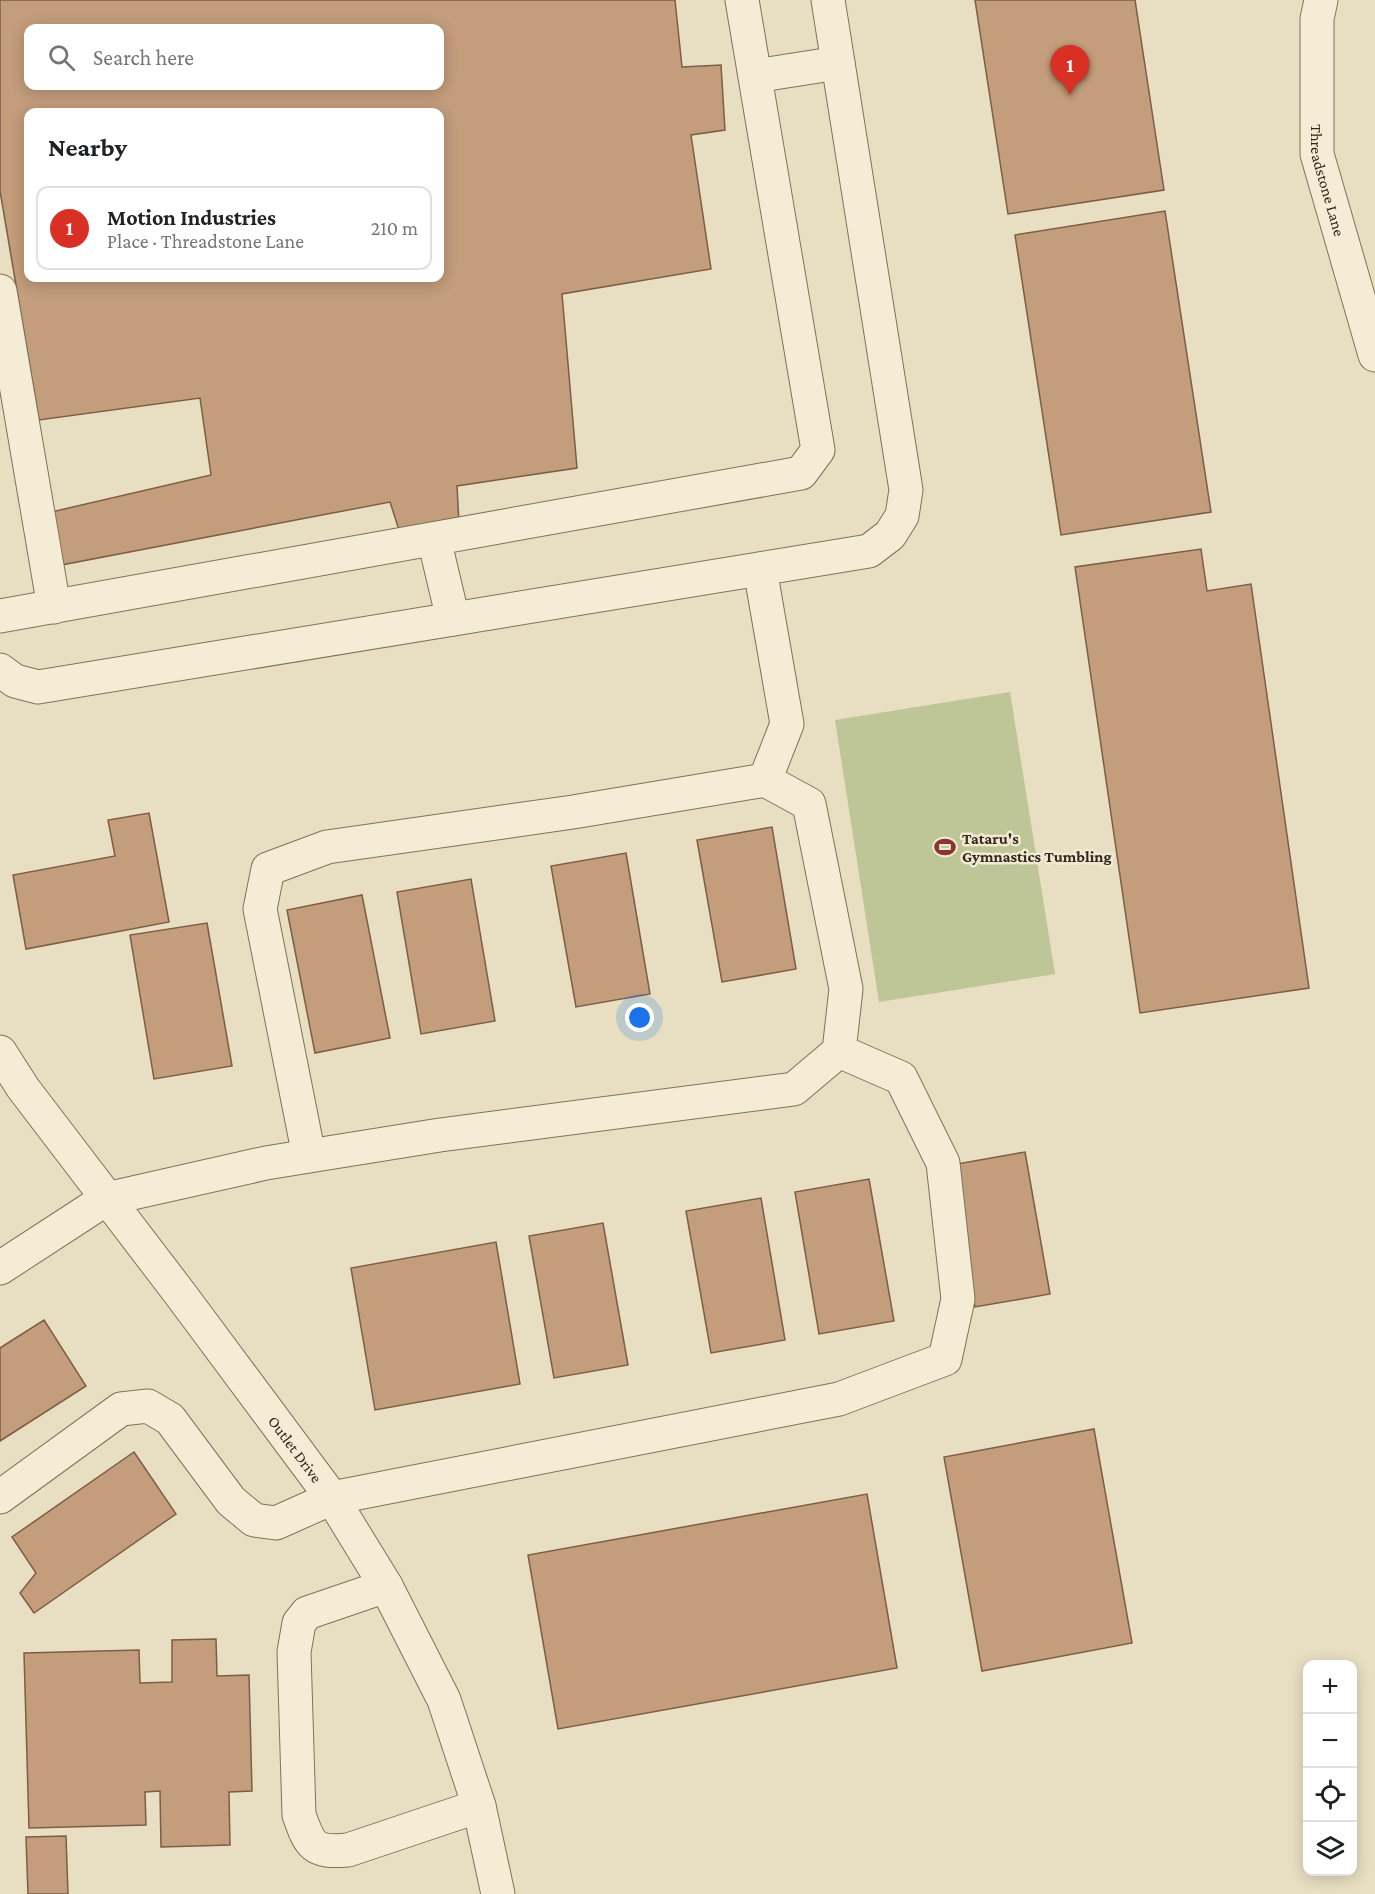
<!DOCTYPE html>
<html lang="en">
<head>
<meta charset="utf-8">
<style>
  body { margin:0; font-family:"Crimson Pro",serif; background:#f2f2f2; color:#202124 }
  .controls { position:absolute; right:18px; bottom:18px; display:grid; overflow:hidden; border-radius:12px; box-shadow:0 3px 15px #0003 }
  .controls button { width:54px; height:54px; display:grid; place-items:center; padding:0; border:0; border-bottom:2px solid #e0e0e0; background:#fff; color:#202124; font:30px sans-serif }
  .you { position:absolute; left:640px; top:1018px; width:21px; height:21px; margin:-15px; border:4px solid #fff; border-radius:50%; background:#1a73e8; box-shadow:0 0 0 9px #1a73e833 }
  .badge { display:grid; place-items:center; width:39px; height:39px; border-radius:50%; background:#d93025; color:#fff; font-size:20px; font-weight:700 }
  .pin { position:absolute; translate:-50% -50px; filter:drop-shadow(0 2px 3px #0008) }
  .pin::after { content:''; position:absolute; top:32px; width:21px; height:18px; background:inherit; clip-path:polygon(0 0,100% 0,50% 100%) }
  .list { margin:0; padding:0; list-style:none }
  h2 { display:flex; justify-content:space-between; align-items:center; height:78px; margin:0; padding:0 24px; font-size:26px }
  h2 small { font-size:20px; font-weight:400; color:#757577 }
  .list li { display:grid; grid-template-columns:39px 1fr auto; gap:18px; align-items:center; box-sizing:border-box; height:84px; margin:0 12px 12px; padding:0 12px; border:2px solid #e0e0e0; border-radius:12px }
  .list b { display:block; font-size:22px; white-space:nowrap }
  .list p { margin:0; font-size:20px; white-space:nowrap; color:#757577 }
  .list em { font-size:20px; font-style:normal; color:#757577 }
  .icon { flex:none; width:33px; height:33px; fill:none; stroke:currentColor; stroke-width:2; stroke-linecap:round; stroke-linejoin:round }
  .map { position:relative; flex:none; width:1375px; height:1894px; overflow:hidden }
  .search { position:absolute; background:#fff; box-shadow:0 3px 15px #0003; left:24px; top:24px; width:420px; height:66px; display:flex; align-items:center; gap:15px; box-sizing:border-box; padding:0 21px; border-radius:12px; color:#757577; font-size:22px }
  .panel { position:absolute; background:#fff; box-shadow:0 3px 15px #0003; left:24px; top:108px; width:420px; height:174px; border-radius:12px }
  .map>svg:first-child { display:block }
</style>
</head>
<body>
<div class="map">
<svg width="1375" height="1894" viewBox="0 0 1375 1894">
  <rect width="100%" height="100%" fill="#e8dfc2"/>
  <!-- garden -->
  <path fill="#bec597" d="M 1010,692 L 1055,974 L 879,1002 L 835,720 Z"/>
  <!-- building -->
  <path fill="#c39d7c" stroke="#7d5d44" stroke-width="1.5" fill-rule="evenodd" d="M 0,0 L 675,0 L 682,67 L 721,65 L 725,130 L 691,135 L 711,269 L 562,294 L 577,468 L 457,486 L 459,523 L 400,533 L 390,502 L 56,566 L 47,513 L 211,475 L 200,398 L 39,420 L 0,191 ZM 28,28 L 440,28 L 440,86 L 28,86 ZM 28,112 L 440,112 L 440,278 L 28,278 Z
    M 975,0 L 1135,0 L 1164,190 L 1008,214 Z
    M 1165,211 L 1211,512 L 1061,535 L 1015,235 Z
    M 1201,549 L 1207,591 L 1251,584 L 1309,988 L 1140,1013 L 1075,567 Z
    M 149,813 L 169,922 L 26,949 L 13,875 L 115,856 L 108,820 Z
    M 772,827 L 796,969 L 722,982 L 697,840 Z
    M 626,853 L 650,994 L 576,1007 L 551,866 Z
    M 471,879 L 495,1021 L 421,1034 L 397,892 Z
    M 362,895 L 390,1038 L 315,1053 L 287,910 Z
    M 207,923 L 232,1066 L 154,1079 L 130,935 Z
    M 1025,1152 L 1050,1294 L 975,1307 L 951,1165 Z
    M 869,1179 L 894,1321 L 819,1334 L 795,1192 Z
    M 761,1198 L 785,1340 L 711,1353 L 686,1211 Z
    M 603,1223 L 628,1365 L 554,1378 L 529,1236 Z
    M 496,1242 L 520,1384 L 375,1410 L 351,1268 Z
    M 44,1320 L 86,1386 L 0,1441 L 0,1348 Z
    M 1094,1429 L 1132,1643 L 982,1671 L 944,1457 Z
    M 134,1452 L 176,1514 L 34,1613 L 20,1593 L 36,1573 L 12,1537 Z
    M 867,1494 L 897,1668 L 558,1729 L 528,1555 Z
    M 216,1639 L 217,1676 L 249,1675 L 252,1791 L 229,1792 L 230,1845 L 161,1847 L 160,1791 L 145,1792 L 146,1825 L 29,1828 L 24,1653 L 139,1650 L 140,1683 L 172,1682 L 172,1640 Z
    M 66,1836 L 68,1894 L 28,1894 L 26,1837 Z"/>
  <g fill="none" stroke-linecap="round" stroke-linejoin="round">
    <defs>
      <g id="minor">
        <path id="s1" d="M 1321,0 L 1317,19 L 1317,154 L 1375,355"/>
        <path d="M 755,76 L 838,63"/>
        <path d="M 0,291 L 54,607"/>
        <path d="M 434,539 L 453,619"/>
        <path d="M 760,569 L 787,724 L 765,780"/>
        <path d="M 0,616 L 801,473 L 818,450 L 742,0"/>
        <path d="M 0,670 L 15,681 L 38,687 L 869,551 L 890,535 L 902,516 L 906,490 L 828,0"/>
        <path id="s2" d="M 0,1052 L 23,1088 L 181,1295 L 332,1498 L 386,1586 L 444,1700 L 479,1806 L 498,1894"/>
        <path d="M 0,1268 L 106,1199 L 266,1163 L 309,1156 L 440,1135 L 794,1089 L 839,1051 L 846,989 L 809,804 L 765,780 L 573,812 L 327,847 L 268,869 L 260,909 L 309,1156"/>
        <path d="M 0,1497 L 121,1409 L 148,1406 L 170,1419 L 231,1501 L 254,1520 L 276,1523 L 332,1498 L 839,1399 L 945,1359 L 958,1299 L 943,1163 L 901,1078 L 839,1051"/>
        <path d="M 386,1586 L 307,1613 L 299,1623 L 294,1652 L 299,1815 C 310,1846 313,1853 348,1850 L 479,1806"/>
      </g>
    </defs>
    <!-- minor casing -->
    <use href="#minor" stroke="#80715b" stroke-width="35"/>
    <!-- minor -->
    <use href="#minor" stroke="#f4ecd4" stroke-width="33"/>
  </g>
  <!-- icons -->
  <defs>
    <symbol id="stadium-bare" viewBox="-9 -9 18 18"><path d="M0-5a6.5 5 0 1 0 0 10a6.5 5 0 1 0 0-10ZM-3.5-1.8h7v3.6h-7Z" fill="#893532" stroke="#f1e9d1" stroke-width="2.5" paint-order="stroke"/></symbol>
  </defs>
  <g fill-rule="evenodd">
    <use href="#stadium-bare" x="930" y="832" width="30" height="30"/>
  </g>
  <g text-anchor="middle" stroke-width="5" stroke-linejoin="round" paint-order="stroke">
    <!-- street labels -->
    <g font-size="16" fill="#32281e" stroke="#f1e9d1">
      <text dy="6" stroke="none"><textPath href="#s1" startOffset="182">Threadstone Lane</textPath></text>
      <text dy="6" stroke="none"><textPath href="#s2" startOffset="495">Outlet Drive</textPath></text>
    </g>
    <!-- poi labels -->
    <g font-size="16" font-weight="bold" fill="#32281e" stroke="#f1e9d1" text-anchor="start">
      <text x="962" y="844">Tataru's<tspan x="962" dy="18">Gymnastics Tumbling</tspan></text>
    </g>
  </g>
</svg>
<div class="controls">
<button>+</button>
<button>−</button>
<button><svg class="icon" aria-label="locate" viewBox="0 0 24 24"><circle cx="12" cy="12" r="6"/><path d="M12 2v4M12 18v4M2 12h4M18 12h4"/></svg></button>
<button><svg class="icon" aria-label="layers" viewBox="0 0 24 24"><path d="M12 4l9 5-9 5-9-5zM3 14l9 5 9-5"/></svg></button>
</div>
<div class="you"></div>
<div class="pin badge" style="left:1070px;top:95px">1</div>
<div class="search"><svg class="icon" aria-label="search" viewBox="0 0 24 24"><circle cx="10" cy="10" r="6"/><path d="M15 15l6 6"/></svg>Search here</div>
<section class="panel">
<h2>Nearby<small></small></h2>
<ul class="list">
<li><span class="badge">1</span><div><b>Motion Industries</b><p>Place · Threadstone Lane</p></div><em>210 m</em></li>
</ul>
</section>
</div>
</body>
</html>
